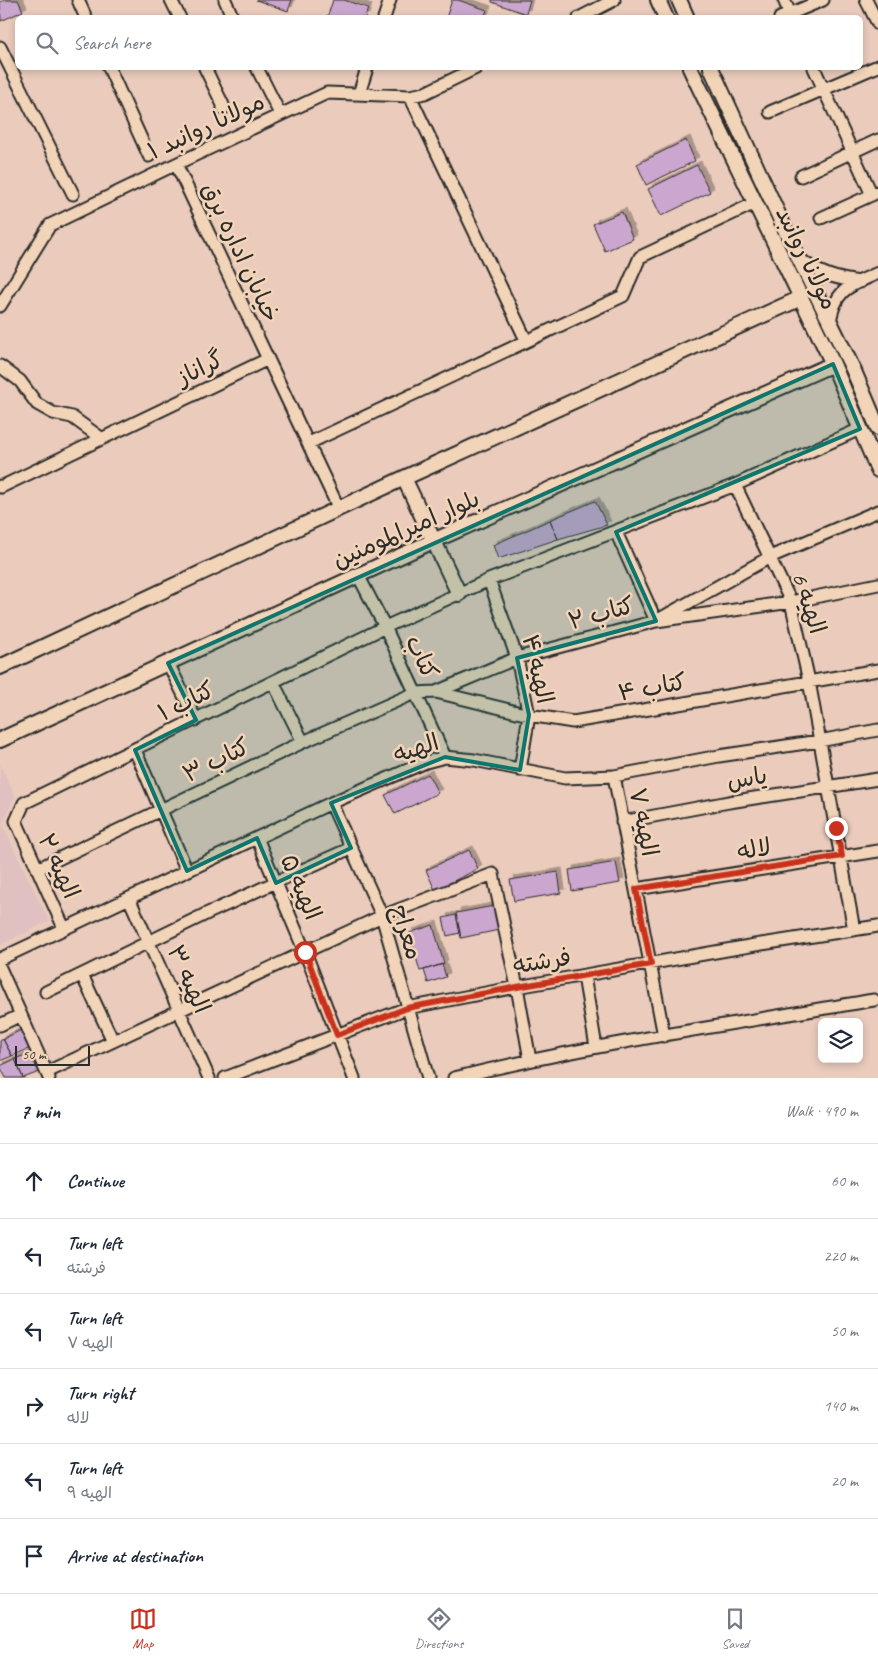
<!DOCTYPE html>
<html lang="en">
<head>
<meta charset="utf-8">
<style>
  body { margin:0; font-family:Caveat,"Playpen Sans Arabic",sans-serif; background:#f2f2f3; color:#1f2937 }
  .controls { position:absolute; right:15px; bottom:15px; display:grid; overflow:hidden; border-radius:8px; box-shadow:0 2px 8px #0003 }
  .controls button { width:45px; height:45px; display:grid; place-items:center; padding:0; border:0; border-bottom:1px solid #e0e1e3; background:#fff; color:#1f2937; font:25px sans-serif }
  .scale { position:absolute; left:15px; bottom:12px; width:75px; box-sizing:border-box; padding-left:5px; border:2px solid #2b2b2b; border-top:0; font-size:14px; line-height:18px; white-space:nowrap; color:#2b2b2b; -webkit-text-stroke:4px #f2d4b8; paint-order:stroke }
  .stop { position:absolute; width:15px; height:15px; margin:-11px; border:4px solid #c8321e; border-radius:50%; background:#fff }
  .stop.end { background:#c8321e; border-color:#fff; box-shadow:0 1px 5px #0008 }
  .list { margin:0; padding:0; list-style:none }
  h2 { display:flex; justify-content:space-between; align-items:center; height:65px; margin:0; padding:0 20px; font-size:21px }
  h2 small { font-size:16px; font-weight:400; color:#747a83 }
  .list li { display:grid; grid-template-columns:32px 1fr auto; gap:15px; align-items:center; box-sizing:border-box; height:75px; padding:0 20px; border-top:1px solid #e0e1e3 }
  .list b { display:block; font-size:19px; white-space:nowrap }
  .list p { margin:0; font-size:16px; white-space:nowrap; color:#747a83 }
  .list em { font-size:16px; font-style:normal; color:#747a83 }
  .icon { flex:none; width:28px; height:28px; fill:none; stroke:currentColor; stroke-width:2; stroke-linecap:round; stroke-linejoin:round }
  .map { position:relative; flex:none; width:878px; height:1078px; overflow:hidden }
  .search { position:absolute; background:#fff; box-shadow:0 2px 8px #0003; left:15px; right:15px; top:15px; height:55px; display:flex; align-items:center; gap:12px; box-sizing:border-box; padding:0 18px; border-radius:8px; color:#747a83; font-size:19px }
  .sheet { height:515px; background:#fff }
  nav { display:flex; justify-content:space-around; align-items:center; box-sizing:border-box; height:70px; border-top:1px solid #e0e1e3; background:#fff; font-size:14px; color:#747a83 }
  nav a { display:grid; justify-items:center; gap:2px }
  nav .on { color:#c8321e }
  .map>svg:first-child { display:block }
</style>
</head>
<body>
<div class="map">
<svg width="878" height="1078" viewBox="0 0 878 1078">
  <defs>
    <filter id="shadow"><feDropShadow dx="4" dy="-4" stdDeviation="0" flood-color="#0004"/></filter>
  </defs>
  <rect width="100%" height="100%" fill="#eacbbc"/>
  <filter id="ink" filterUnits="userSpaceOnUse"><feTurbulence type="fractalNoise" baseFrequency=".02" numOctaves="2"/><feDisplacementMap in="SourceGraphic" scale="10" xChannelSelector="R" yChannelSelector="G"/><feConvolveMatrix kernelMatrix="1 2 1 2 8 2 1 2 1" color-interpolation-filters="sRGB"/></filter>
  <g filter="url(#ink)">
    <!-- built -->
    <path fill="#e1c0c1" d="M 0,764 L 15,796 L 2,824 L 49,921 L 0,945 Z"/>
    <!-- building -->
    <path fill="#cba6ce" stroke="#2b2b2b" filter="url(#shadow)" d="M 5,0 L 18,0 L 23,11 L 1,21 L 0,2 Z
      M 256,0 L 292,0 L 288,11 Z
      M 333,0 L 344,0 L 368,8 L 365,18 L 327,18 Z
      M 452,0 L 458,0 L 487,10 L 484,18 L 446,18 Z
      M 492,0 L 530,0 L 526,14 L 492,2 Z
      M 686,140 L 695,161 L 646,185 L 637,164 Z
      M 697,165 L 710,192 L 661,216 L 648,189 Z
      M 622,212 L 633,239 L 605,251 L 593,224 Z
      M 595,501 L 607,525 L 558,539 L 550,520 Z
      M 550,520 L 558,539 L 498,559 L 493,545 Z
      M 428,774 L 438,793 L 395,814 L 385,795 Z
      M 469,850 L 478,869 L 435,890 L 426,870 Z
      M 616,862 L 620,883 L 572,891 L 569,870 Z
      M 558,872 L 561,893 L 514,901 L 510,880 Z
      M 494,906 L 499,930 L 461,938 L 456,913 Z
      M 456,915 L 460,933 L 447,936 L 443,918 Z
      M 433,925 L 444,964 L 420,971 L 409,933 Z
      M 442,964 L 446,977 L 428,983 L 424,970 Z
      M 21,1030 L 31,1048 L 12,1056 L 3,1039 Z
      M 3,1039 L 12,1056 L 0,1061 L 0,1041 Z
      M 32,1052 L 42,1071 L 23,1078 L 15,1059 Z
      M 15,1059 L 23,1078 L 6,1078 L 0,1066 Z"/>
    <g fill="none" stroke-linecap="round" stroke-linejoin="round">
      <defs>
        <path id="minor" d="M 78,0 L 86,18
          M 171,0 L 180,18
          M 225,0 L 233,18
          M 784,0 L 792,18
          M 866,0 L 878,24
          M 384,18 L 390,0
          M 579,18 L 614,0
          M 780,18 L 823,0
          M 0,47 L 73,194
          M 109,68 L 149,156
          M 205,68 L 223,105 L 223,109
          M 257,68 L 280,114
          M 814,68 L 872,195
          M 359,94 L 367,68
          M 410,96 L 526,340
          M 770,112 L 878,66
          M 176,164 L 268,359
          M 801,176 L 878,140
          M 821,218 L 878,192
          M 801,260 C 819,274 837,279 860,282
          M 0,306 L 50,225 L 176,164 L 327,93 L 410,96 L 425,93 L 476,68
          M 830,321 C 836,288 850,286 878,273
          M 0,366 L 20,381 L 37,404 L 53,413 L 72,417 L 101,438
          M 309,443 L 623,296 L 640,257 L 755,203
          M 735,485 L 791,602 L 809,681 L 854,930
          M 0,486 L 1,487 L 268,359 L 339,509
          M 616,532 L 656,621 L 791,602 L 878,584
          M 358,575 L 385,627 L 445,757
          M 489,580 L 517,658 L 529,715 L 520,770
          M 168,663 L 196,720
          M 273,682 L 303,742
          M 436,692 L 517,658 L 656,621 L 770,557 L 878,511
          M 135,750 L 187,871
          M 614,776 L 664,1036
          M 331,803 L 382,916 L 428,1078
          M 622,822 L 729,802 L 878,779
          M 257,838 L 305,952 L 354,1078
          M 37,869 L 303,742 L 415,693 L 436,692 L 529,715 L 573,722 L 878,670
          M 636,889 L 878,851
          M 129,898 L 209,1078
          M 64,928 L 16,821 L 24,803 L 385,627 L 489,580 L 735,485 L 860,429
          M 0,959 L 331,803 L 426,762 L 445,757 L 474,760 L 565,778 L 614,776 L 719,756 L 819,741 L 878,730
          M 0,968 L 49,1078
          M 82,975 L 113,1041
          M 584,976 L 596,1047
          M 46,992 L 208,913 L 351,848
          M 0,1025 L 21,1015
          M 47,1072 L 382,916 L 493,874 L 517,987 L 530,1060
          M 225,1078 L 407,1008 L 517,987 L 755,945 L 878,926
          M 454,1078 C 592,1044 733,1024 874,1000"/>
        <path id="tertiary" d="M 658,0 L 666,18
          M 679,0 L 687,18
          M 690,68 L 833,364 L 878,470
          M 711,68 L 789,238 L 853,369 L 878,428
          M 404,478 L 459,594
          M 0,667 L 404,478 L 801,298
          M 0,740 L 433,541 L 833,364"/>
      </defs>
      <!-- minor casing -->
      <use href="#minor" stroke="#2b2b2b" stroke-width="15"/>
      <!-- tertiary casing -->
      <use href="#tertiary" stroke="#2b2b2b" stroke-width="18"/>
      <!-- minor -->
      <use href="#minor" stroke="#f2d4b8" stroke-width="11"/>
      <!-- tertiary -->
      <use href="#tertiary" stroke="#f2d4b8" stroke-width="14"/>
    </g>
  </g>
  <g fill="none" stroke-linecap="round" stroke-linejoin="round" filter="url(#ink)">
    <!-- route -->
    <path stroke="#c8321e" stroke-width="6" d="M 305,952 L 337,1035 L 407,1008 L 517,987 L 651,964 L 636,889 L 842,856 L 836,828"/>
  </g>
  <!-- marked area -->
  <path fill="#0f766e" fill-opacity="0.2" stroke="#0f766e" stroke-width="4" stroke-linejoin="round" d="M 833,364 L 860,429 L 616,532 L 656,621 L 517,658 L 529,715 L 520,770 L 445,757 L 331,803 L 351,848 L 276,883 L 257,838 L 187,871 L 135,750 L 196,720 L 168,663 Z"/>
  <g text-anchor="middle" stroke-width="5" stroke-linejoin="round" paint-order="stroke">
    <!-- street labels -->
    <g font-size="24" fill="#2b2b2b" stroke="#f2d4b8">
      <text transform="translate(206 126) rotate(-25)" y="8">مولانا روانبد ۱</text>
      <text transform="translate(241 252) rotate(65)" y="8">خیابان اداره برق</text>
      <text transform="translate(807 258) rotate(64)" y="8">مولانا روانبد</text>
      <text transform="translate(200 368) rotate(-26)" y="8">گراناز</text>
      <text transform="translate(406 529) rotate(-24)" y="8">بلوار امیرالمومنین</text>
      <text transform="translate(809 603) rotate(72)" y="8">الهیه 6</text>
      <text transform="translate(601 613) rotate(-15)" y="8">کتاب ۲</text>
      <text transform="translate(422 657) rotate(65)" y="8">کتاب</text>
      <text transform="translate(538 669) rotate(77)" y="8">الهیه ۴</text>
      <text transform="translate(652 687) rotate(-10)" y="8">کتاب ۴</text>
      <text transform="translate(186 701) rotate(-26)" y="8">کتاب ۱</text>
      <text transform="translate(416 748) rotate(-17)" y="8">الهیه</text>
      <text transform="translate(216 760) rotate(-26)" y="8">کتاب ۳</text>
      <text transform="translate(747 778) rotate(-9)" y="8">یاس</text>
      <text transform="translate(644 822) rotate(79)" y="8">الهیه ۷</text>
      <text transform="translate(754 849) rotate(-9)" y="8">لاله</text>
      <text transform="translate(59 866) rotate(66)" y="8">الهیه ۲</text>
      <text transform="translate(301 887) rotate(67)" y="8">الهیه ۵</text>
      <text transform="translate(407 932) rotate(73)" y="8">معراج</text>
      <text transform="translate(542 961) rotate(-9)" y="8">فرشته</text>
      <text transform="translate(189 979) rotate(66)" y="8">الهیه ۳</text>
    </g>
  </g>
</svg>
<div class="controls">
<button><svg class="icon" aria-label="layers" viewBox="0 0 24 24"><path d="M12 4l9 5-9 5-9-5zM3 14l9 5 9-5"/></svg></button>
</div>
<div class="scale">50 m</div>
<div class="stop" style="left:305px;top:952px"></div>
<div class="stop end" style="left:836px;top:828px"></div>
<div class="search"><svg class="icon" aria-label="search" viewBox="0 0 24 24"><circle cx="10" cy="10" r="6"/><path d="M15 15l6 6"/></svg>Search here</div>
</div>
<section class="sheet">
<h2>7 min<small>Walk · 490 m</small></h2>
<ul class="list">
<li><svg class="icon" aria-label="ahead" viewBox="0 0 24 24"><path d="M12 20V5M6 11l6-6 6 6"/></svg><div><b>Continue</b></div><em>60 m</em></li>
<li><svg class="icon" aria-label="left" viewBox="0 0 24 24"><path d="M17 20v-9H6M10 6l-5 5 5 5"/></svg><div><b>Turn left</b><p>فرشته</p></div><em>220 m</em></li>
<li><svg class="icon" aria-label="left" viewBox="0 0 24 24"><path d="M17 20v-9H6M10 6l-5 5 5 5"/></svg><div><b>Turn left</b><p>الهیه ۷</p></div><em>50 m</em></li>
<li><svg class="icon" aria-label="right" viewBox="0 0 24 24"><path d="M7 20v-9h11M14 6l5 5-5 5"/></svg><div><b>Turn right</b><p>لاله</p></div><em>140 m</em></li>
<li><svg class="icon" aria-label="left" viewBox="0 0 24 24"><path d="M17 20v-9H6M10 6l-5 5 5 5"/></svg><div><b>Turn left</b><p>الهیه ۹</p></div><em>20 m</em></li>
<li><svg class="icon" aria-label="arrive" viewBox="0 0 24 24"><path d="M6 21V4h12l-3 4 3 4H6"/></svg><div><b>Arrive at destination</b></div></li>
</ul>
</section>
<nav>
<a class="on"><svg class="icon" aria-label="map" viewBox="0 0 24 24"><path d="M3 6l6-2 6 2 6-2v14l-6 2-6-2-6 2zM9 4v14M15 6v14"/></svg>Map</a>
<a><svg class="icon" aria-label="directions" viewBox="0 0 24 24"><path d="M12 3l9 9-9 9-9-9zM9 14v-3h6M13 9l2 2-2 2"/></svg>Directions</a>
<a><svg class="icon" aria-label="saved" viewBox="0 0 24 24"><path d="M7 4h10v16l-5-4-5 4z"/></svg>Saved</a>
</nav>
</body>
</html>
